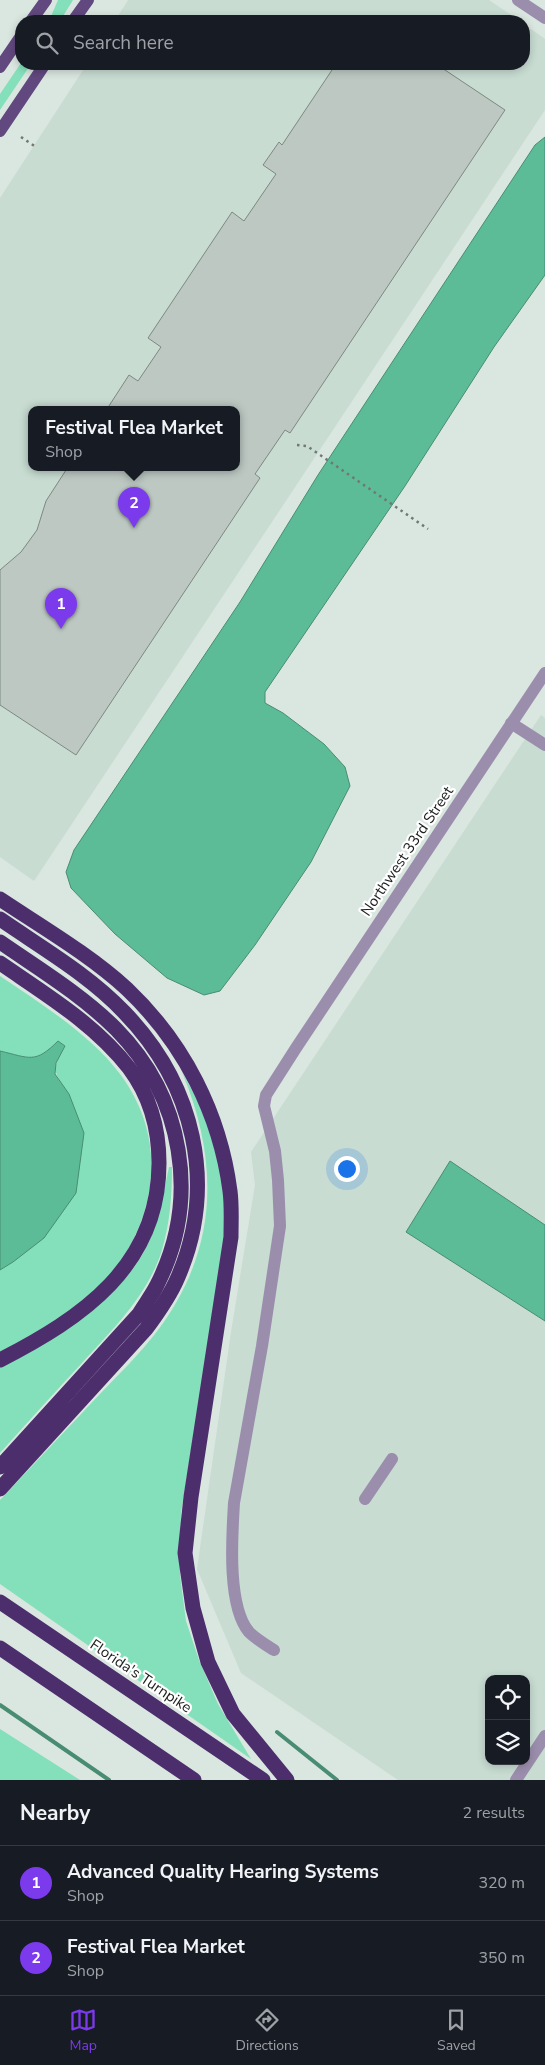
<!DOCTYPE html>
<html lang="en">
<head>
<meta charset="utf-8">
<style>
  body { margin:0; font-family:"Nunito Sans",sans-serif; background:#242831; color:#f1f3f6 }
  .controls { position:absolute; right:15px; bottom:15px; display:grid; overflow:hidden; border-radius:10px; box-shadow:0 2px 8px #0003 }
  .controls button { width:45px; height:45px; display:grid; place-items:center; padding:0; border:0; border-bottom:1px solid #363941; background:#171b24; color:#f1f3f6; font:25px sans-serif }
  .you { position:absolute; left:346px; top:1168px; width:18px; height:18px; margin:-12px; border:4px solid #fff; border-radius:50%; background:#1a73e8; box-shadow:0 0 0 8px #1a73e833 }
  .badge { display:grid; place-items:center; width:32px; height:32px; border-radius:50%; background:#7c3aed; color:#fff; font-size:16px; font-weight:700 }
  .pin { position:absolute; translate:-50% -41px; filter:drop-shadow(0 1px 2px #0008) }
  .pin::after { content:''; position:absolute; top:26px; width:18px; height:15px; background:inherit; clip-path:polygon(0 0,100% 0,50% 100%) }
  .popup { position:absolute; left:28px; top:406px; width:212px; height:65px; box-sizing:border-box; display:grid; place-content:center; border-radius:10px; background:#171b24; filter:drop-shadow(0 1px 4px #0005); font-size:16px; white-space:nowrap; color:#9ea1a6 }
  .popup b { font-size:19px; color:#f1f3f6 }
  .popup::after { content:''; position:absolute; left:50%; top:100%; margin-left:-10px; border:10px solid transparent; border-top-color:#171b24 }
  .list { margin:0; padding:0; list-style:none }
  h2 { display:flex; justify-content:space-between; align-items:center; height:65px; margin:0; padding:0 20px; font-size:21px }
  h2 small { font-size:16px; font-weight:400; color:#9ea1a6 }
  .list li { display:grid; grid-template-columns:32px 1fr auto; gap:15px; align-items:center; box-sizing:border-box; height:75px; padding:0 20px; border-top:1px solid #363941 }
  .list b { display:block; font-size:19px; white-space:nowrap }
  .list p { margin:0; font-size:16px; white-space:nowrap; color:#9ea1a6 }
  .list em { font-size:16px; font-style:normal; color:#9ea1a6 }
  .icon { flex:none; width:28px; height:28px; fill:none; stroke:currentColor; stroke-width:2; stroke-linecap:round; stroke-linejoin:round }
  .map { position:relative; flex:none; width:545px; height:1780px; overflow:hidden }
  .search { position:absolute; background:#171b24; box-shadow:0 2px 8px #0003; left:15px; right:15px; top:15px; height:55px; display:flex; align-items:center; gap:12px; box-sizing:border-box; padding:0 18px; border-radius:20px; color:#9ea1a6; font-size:19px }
  .sheet { height:215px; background:#171b24 }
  nav { display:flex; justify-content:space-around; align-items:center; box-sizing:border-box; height:70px; border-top:1px solid #363941; background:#171b24; font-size:14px; color:#9ea1a6 }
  nav a { display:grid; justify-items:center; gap:2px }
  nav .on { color:#7c3aed }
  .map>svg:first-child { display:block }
</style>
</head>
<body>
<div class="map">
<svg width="545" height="1780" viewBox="0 0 545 1780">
  <rect width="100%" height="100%" fill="#dae6e0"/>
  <!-- built -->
  <path fill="#c8dcd2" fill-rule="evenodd" d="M 128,0 L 489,0 L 520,21 L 115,21 Z
    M 524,24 L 545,39 L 545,110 L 34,881 L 0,857 L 0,198 L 87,64 L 524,64 ZM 32,409 L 236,409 L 236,467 L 32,467 Z
    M 541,715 L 545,718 L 545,1780 L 398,1780 L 241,1673 L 197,1569 L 231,1332 L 255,1185 L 251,1152 ZM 489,1679 L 526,1679 L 526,1761 L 489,1761 Z"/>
  <!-- green -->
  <path fill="#84e0bb" d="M 58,0 L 73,0 L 60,21 L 49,21 Z
    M 21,63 L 31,64 L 0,110 L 0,94 Z
    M 0,976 C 41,1004 90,1034 120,1074 C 158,1125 161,1186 132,1242 C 125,1256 118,1269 107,1280 C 78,1311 37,1333 0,1352 L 0,1270 L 13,1262 L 69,1094 C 53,1071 51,1071 65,1046 L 58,1041 C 35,1064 29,1058 0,1051 Z
    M 182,1072 L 206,1116 L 225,1190 L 224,1244 L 181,1513 L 180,1575 L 186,1621 L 199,1660 L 218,1704 L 251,1759 L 0,1584 L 0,1500 C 33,1465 66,1430 99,1395 C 119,1374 140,1354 158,1330 C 218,1250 220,1163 182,1072 Z
    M 169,1167 L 172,1167 C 172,1195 170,1223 162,1250 C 148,1295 113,1329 82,1363 C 54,1393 27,1423 0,1453 L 0,1366 C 57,1333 124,1302 151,1237 C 160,1214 164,1190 169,1167 Z
    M 0,1729 L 80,1780 L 0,1780 Z"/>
  <!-- water -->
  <path fill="#5cbc97" stroke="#488d72" d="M 545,137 L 545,275 L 494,347 L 405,486 L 265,692 L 265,703 L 283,713 L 324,744 L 345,767 L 350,786 L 311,862 L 255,945 L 220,991 L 204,995 L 167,978 L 115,934 L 71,888 L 66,872 L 74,850 L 240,602 L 318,475 L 535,145 Z
    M 58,1041 L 65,1046 L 56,1063 L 55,1074 L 69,1094 L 84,1133 L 76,1193 L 44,1238 L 13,1262 L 0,1270 L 0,1051 C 30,1058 35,1064 58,1041 Z
    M 450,1161 L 545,1225 L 545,1321 L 406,1232 Z"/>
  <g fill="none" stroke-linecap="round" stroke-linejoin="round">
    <!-- stream -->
    <path stroke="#488d72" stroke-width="4" d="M 0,1705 L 109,1780
      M 277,1732 L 337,1780"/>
  </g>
  <!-- building -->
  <path fill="#bdc8c3" stroke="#7d8882" d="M 336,64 L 436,64 L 505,110 L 290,433 L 285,430 L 255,474 L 260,478 L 76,755 L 0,705 L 0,570 L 21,552 L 37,530 L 46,501 L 68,467 L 236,467 L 236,409 L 107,409 L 129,375 L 138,381 L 161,347 L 148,338 L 232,212 L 244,221 L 276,174 L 263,165 L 279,142 L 282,145 Z"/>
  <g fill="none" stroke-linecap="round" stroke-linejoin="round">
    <!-- path -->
    <path stroke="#717874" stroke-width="2.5" stroke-dasharray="2.5 4" stroke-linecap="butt" d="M 21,137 L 36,147
      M 297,445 L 307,446 L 428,529"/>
    <!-- minor -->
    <path stroke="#9b8ead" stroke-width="12" d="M 518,0 L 545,18
      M 511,723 L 545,745
      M 365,1499 L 392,1459
      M 274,1650 C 266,1645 256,1639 249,1632 C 227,1606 232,1536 234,1503 L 262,1346 L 280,1226 L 278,1180 L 275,1151 L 264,1106 L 266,1095 L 296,1048 L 545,673
      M 516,1780 L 545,1736"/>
    <!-- major -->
    <path stroke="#61487e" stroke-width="12" d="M 31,21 L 46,0
      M 73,21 L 88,0
      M 0,67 L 21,36
      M 0,131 L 45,64"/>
    <!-- highway -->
    <path stroke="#4c2e6d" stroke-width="15" d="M 0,899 C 42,927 90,955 127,989 C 184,1043 220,1114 230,1191 C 232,1206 231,1222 231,1237 L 191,1497 L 185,1553 L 193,1608 L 208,1662 L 233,1714 L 287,1780
      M 0,919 C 42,948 89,975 124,1012 C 194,1084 218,1184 178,1277 C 170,1296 158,1313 146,1329 L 0,1489
      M 0,942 C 39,969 82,995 116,1029 C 183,1097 201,1198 157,1285 C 152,1295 145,1304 139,1314 L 0,1467
      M 0,963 C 45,994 95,1024 129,1068 C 150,1096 159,1128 159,1163 C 159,1266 82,1318 0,1360
      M 0,1602 L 263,1780
      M 0,1648 L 194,1780"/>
  </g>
  <g text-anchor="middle" stroke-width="4.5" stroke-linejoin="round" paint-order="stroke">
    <!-- street labels -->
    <g font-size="15" fill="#1a1e1c" stroke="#fff">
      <text transform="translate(407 851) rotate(-56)" y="5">Northwest 33rd Street</text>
      <text transform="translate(141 1676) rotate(34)" y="5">Florida's Turnpike</text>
    </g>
  </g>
</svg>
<div class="controls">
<button><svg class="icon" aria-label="locate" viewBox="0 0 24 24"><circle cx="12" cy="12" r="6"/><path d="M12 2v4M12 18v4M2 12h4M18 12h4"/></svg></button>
<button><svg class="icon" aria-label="layers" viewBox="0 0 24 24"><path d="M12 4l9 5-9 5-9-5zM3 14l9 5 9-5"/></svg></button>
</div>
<div class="you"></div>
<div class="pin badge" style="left:61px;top:629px">1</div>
<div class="pin badge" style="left:134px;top:528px">2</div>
<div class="popup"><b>Festival Flea Market</b>Shop</div>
<div class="search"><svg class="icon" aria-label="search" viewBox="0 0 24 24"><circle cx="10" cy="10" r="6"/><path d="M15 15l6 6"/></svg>Search here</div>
</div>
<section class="sheet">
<h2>Nearby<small>2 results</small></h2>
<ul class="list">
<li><span class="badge">1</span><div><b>Advanced Quality Hearing Systems</b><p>Shop</p></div><em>320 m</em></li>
<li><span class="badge">2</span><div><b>Festival Flea Market</b><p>Shop</p></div><em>350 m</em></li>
</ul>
</section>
<nav>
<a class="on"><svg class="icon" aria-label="map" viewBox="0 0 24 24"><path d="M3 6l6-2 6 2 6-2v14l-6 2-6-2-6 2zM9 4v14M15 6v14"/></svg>Map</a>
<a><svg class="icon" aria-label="directions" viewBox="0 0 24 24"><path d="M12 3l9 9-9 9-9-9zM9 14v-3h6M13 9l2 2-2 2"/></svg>Directions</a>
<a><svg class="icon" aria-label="saved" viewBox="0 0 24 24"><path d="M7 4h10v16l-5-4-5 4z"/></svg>Saved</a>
</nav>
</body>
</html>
